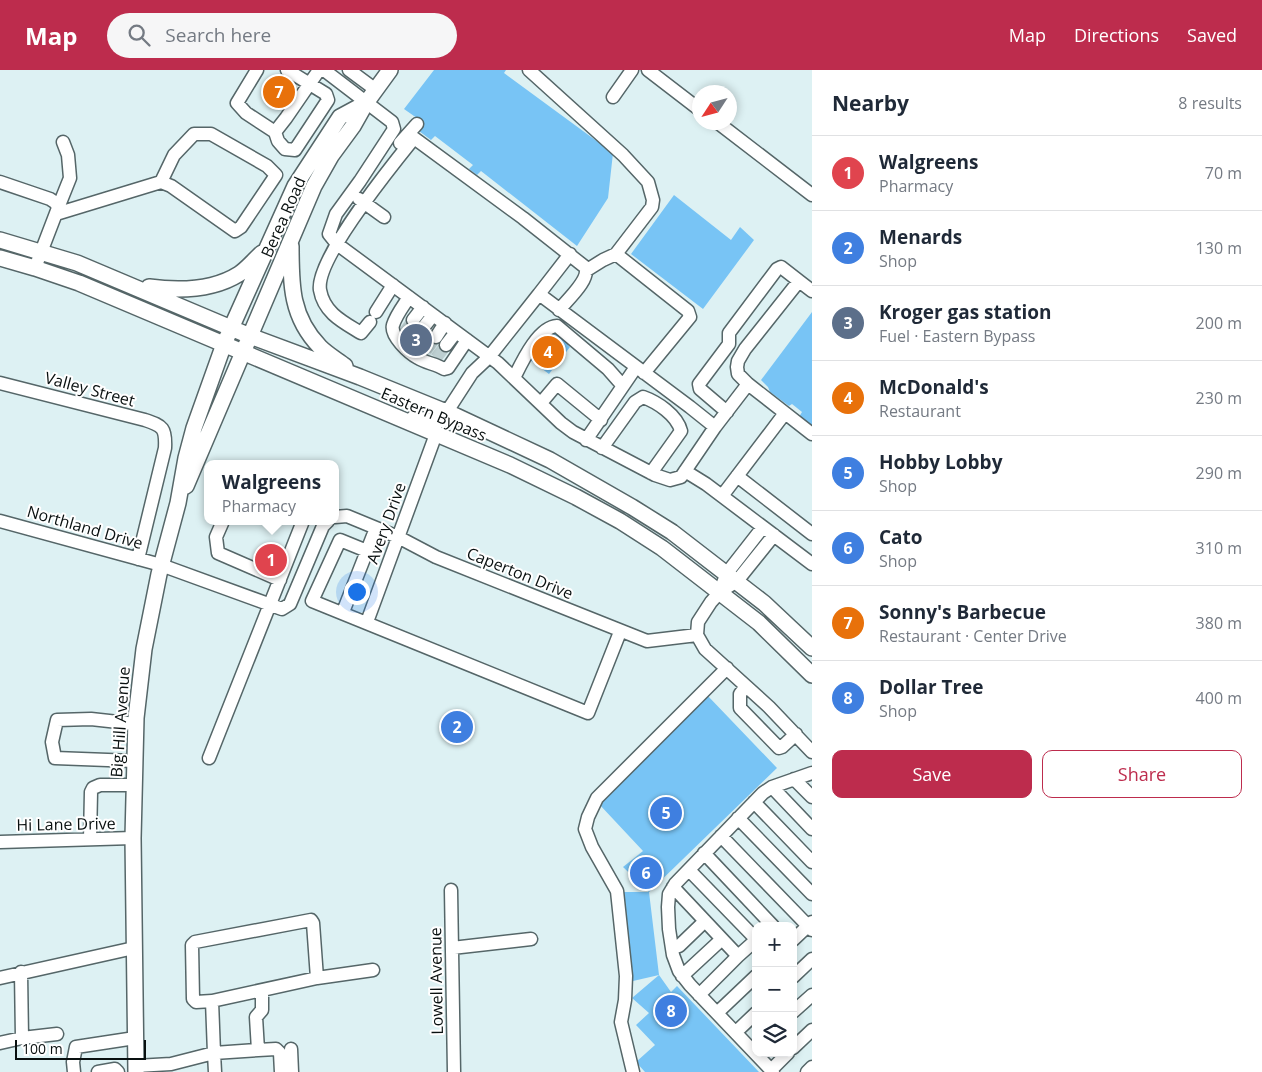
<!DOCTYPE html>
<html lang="en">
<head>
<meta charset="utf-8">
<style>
  body { margin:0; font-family:"Open Sans",sans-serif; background:#f6f6f7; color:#1f2937 }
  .controls { position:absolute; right:15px; bottom:15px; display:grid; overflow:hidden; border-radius:10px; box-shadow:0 2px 8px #0003 }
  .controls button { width:45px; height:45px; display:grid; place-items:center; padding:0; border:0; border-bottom:1px solid #e0e1e3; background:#fff; color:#1f2937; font:25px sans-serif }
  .compass { position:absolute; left:692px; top:15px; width:45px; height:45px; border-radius:50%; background:#fff; box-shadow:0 2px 8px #0003; rotate:234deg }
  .scale { position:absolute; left:15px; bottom:12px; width:131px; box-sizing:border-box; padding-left:5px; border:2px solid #091010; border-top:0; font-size:14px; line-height:18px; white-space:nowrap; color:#091010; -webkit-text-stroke:4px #fff; paint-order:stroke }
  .you { position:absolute; left:356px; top:521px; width:18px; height:18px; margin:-12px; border:4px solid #fff; border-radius:50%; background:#1a73e8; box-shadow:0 0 0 8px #1a73e833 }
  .badge { display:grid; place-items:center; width:32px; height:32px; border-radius:50%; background:#bd2c4d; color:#fff; font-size:16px; font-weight:700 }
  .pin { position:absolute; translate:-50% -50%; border:2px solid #fff; box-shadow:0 1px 5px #0006 }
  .popup { position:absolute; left:204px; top:390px; width:135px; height:65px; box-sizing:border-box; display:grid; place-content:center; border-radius:10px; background:#fff; filter:drop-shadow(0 1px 4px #0005); font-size:16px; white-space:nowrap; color:#747a83 }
  .popup b { font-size:19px; color:#1f2937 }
  .popup::after { content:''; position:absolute; left:50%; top:100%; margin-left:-10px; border:10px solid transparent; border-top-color:#fff }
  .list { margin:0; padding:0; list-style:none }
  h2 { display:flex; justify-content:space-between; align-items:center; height:65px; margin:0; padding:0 20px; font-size:21px }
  h2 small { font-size:16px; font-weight:400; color:#747a83 }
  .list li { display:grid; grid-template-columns:32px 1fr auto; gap:15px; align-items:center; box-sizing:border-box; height:75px; padding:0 20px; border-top:1px solid #e0e1e3 }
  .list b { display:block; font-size:19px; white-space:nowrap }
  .list p { margin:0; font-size:16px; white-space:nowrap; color:#747a83 }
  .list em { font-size:16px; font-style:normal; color:#747a83 }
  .actions { display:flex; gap:10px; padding:15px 20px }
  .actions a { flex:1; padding:11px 0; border:1px solid #bd2c4d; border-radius:10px; text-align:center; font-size:18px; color:#bd2c4d }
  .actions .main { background:#bd2c4d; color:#fff }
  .icon { flex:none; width:28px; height:28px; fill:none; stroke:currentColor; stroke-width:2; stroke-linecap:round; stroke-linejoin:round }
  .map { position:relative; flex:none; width:812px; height:1002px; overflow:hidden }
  header { display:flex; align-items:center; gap:30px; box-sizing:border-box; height:70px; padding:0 25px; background:#bd2c4d; color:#fff }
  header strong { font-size:24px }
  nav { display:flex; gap:28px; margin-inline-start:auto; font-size:18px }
  .search { width:350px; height:45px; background:#f6f6f7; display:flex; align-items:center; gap:12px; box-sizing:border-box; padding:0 18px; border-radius:28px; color:#747a83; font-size:19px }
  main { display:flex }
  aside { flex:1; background:#fff }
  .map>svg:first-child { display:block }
</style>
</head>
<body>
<header>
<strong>Map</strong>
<div class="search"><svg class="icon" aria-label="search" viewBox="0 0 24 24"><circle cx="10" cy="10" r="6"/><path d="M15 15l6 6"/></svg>Search here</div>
<nav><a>Map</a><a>Directions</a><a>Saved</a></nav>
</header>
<main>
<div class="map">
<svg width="812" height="1002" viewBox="0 0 812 1002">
  <rect width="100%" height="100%" fill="#ddf1f3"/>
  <!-- building -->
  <path fill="#78c4f5" d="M 434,0 L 506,0 L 504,3 L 613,83 L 608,128 L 577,176 L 481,101 L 477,105 L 469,99 L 473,95 L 435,66 L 431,70 L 419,61 L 424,53 L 404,39 Z
    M 674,125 L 731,170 L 740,157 L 754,170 L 703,239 L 631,184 Z
    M 812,242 L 812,357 L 799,347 L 802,342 L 792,334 L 789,336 L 770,322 L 768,317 L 761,310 Z
    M 557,259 L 571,271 L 568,275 L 570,277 L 549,304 L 526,287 L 547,260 L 552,264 Z
    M 707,625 L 777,698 L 649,822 L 623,797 L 643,781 L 599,734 Z
    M 623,822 L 649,822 L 659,905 L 633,911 Z
    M 659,905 L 671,922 L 677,916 L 759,1002 L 645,1002 L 636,992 L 655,975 L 636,955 L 649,943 L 632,928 Z"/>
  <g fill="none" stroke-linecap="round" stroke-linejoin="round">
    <!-- minor-tunnel -->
    <path stroke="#bdcfd1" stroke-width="12" stroke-dasharray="12 6" stroke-linecap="butt" d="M 404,263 L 413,250
      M 413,272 L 423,258
      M 426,280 L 436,267
      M 436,288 L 446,275"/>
    <defs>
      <path id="minor" d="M 257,0 L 237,33 L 246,43 L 275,62 L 278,71 L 285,79 L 295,80 L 328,30 L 326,24 L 287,0
        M 324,0 L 392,52 L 394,59 L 360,111 L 336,144 L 329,164 L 337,174 L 498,293 L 561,353 L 573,362 L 655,405 L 670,410 L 681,407 L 715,357 L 748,314
        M 349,0 L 376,20
        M 529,0 L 623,85 L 648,112 L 653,130 L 652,137 L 616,184
        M 648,0 L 700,40
        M 613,27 L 632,0
        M 717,52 L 812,125
        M 275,62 L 286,48 L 319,0
        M 400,73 L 417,54
        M 0,112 L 50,129 L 56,133 L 58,138 L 35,198
        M 359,129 L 384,147
        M 58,138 L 70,108 L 68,85 L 63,72
        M 56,144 L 161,112 L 171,116 L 235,161 L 241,157 L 276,105 L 267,96 L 211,64 L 194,64 L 174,85 L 161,112
        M 587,200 L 603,190 L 616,184 L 688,241 L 690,247 L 644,303
        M 812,221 L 799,211 L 745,279 L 738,291 L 737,297 L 738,304 L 748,314 L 812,364
        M 539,224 L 570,184
        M 409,227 C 404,235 396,245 393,255 C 390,266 409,283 418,288 C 426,293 436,294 444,299 L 448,298 L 467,270
        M 376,242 L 393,215
        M 413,250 L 423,237
        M 370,252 L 361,263 C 343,252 324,243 320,220 C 315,190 393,94 414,68 L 523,148 L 585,197 C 591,209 567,230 559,240
        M 423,258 L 433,245
        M 436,267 L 445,253
        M 446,275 L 456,262
        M 514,308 C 522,292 538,257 557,256 L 608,299 L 623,316
        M 0,313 L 145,350 C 163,356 166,358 165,378 L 138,489
        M 541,333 L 557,314 L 601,350
        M 443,340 L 450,337 L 472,303 L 489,287 L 539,224 L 690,337 L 715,357
        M 727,342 L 700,319 L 699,314 L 729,274 L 729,263 L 777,199 L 781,197 L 799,211
        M 586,370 L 636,297
        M 602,378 L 635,332 L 643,327 C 657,332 677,345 681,361 L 651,403
        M 685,401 L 706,414 L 812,494
        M 737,406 L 812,464
        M 722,426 L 785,343
        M 335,447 L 347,446 L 398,467 L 436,487 L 647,571 L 697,565
        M 0,451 L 161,495 L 282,539 L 290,534 L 323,456 L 328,451
        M 223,451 L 216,467 L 218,483 L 280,510
        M 774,465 L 737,511 L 720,522 L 711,532 L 698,552 L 697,565 L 705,579 L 769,637 L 812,682
        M 367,481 L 340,470 L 312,531 L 588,643 L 620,562
        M 723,513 L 727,503 L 763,457
        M 343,542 L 376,458
        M 367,552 L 436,364
        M 746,616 L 740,624 L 740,638 L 779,678 L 782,677 L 796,664
        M 209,688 L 303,451
        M 134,691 L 55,688 L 52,672 L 57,650 L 91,649 L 136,654
        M 794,709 L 812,727
        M 772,717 L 812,759
        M 754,732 L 812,792
        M 738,748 L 812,824
        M 721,766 L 812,860
        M 90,769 L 91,722 L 93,718 L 100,715 L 133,715
        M 0,772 L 133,768
        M 704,783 L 773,856
        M 689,800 L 756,869
        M 673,817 L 738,886 L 756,870
        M 451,820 L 454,1002
        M 793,870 L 812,852
        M 672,877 L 679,876 L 705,851
        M 452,878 L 531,869
        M 21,902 L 22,968
        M 682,906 L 722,869
        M 793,907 L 812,889
        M 0,908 L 134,878
        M 699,925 L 738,886
        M 212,931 L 196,932 L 193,929 L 192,875 L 195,872 L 311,850 L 313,853 L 317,908
        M 793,942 L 812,925
        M 717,943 L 756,906
        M 736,962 L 756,943
        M 0,973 L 22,968 L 57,964
        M 793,978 L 812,960
        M 291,979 L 292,1002
        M 258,980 L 276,979 L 280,983 L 281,1002
        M 136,996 L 171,994 L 214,983 L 212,931 L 317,908 L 373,900
        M 771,1000 L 788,983
        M 74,1002 L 73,992 L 76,977 L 135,968
        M 98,1002 L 115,999 L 118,1002
        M 215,1002 L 214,983 L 258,980 L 256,947 L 262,940 L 262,921
        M 633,1002 L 621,952 L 625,930 L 626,906 L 617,821 L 592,777 L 585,759 L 588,747 L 597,728 L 727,598
        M 773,1002 L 690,915 L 679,901 L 673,885 L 669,859 L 668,837 L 669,824 L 675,814 L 763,723 L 772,717 L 812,703
        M 807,1002 L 812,997"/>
      <path id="major" d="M 0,170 L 77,193 L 250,266 L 360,307 L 456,346 L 550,390 L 632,437 L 672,462 L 764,533 L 812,578
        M 291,176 C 291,216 291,247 320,277 C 327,284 337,290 345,296
        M 0,188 L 35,198 L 79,213 L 510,395 L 576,427 L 620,451 L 662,478 L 759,553 L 812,605
        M 149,217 C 179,221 212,221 239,204 C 247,199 254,190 262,183
        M 414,348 L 433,352 L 456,346
        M 186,416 L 314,116 L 331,86 L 353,56 L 366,33 L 390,0
        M 136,1002 L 133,768 L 136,648 L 144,579 L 159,504 L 178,433 L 186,388 L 194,358 L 224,274 L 295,116 L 340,47 L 366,33"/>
    </defs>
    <!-- minor casing -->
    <use href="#minor" stroke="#556668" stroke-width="15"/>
    <!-- major casing -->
    <use href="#major" stroke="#556668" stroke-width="18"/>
    <!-- minor -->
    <use href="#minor" stroke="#fff" stroke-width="12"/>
    <!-- major -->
    <use href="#major" stroke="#fff" stroke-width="15"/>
  </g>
  <g text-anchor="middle" stroke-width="4" stroke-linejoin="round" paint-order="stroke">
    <!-- street labels -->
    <g font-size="16" fill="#091010" stroke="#fff">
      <text transform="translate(283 147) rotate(-66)" y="6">Berea Road</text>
      <text transform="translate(90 319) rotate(15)" y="6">Valley Street</text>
      <text transform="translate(434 344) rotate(23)" y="6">Eastern Bypass</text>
      <text transform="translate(386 453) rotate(-70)" y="6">Avery Drive</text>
      <text transform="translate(85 457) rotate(16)" y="6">Northland Drive</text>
      <text transform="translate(520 503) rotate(22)" y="6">Caperton Drive</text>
      <text transform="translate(120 652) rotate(-86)" y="6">Big Hill Avenue</text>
      <text transform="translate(66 754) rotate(-1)" y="6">Hi Lane Drive</text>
      <text transform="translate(436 911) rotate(-91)" y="6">Lowell Avenue</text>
    </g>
  </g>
</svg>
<div class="controls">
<button>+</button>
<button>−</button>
<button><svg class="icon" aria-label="layers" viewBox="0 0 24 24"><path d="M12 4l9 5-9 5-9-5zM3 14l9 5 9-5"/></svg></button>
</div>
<svg class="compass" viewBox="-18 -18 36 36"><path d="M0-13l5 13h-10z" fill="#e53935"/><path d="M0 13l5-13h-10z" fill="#747a83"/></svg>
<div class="scale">100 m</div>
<div class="you"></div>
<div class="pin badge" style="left:271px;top:490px;background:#e0444e">1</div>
<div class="popup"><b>Walgreens</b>Pharmacy</div>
<div class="pin badge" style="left:457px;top:657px;background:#3f7fe0">2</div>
<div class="pin badge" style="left:416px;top:270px;background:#5c6f8a">3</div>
<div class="pin badge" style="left:548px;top:282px;background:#e8710a">4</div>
<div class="pin badge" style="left:666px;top:743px;background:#3f7fe0">5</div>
<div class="pin badge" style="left:646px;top:803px;background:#3f7fe0">6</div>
<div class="pin badge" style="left:279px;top:22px;background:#e8710a">7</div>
<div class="pin badge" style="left:671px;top:941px;background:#3f7fe0">8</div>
</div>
<aside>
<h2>Nearby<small>8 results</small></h2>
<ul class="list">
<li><span class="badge" style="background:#e0444e">1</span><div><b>Walgreens</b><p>Pharmacy</p></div><em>70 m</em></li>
<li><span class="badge" style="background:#3f7fe0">2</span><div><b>Menards</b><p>Shop</p></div><em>130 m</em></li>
<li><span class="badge" style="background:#5c6f8a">3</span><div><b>Kroger gas station</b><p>Fuel · Eastern Bypass</p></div><em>200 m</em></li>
<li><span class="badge" style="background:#e8710a">4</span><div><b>McDonald's</b><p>Restaurant</p></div><em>230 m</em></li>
<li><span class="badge" style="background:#3f7fe0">5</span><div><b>Hobby Lobby</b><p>Shop</p></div><em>290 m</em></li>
<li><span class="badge" style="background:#3f7fe0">6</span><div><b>Cato</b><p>Shop</p></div><em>310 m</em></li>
<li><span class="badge" style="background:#e8710a">7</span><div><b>Sonny's Barbecue</b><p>Restaurant · Center Drive</p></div><em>380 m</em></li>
<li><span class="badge" style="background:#3f7fe0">8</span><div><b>Dollar Tree</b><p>Shop</p></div><em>400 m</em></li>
</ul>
<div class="actions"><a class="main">Save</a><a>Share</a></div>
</aside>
</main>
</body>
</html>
